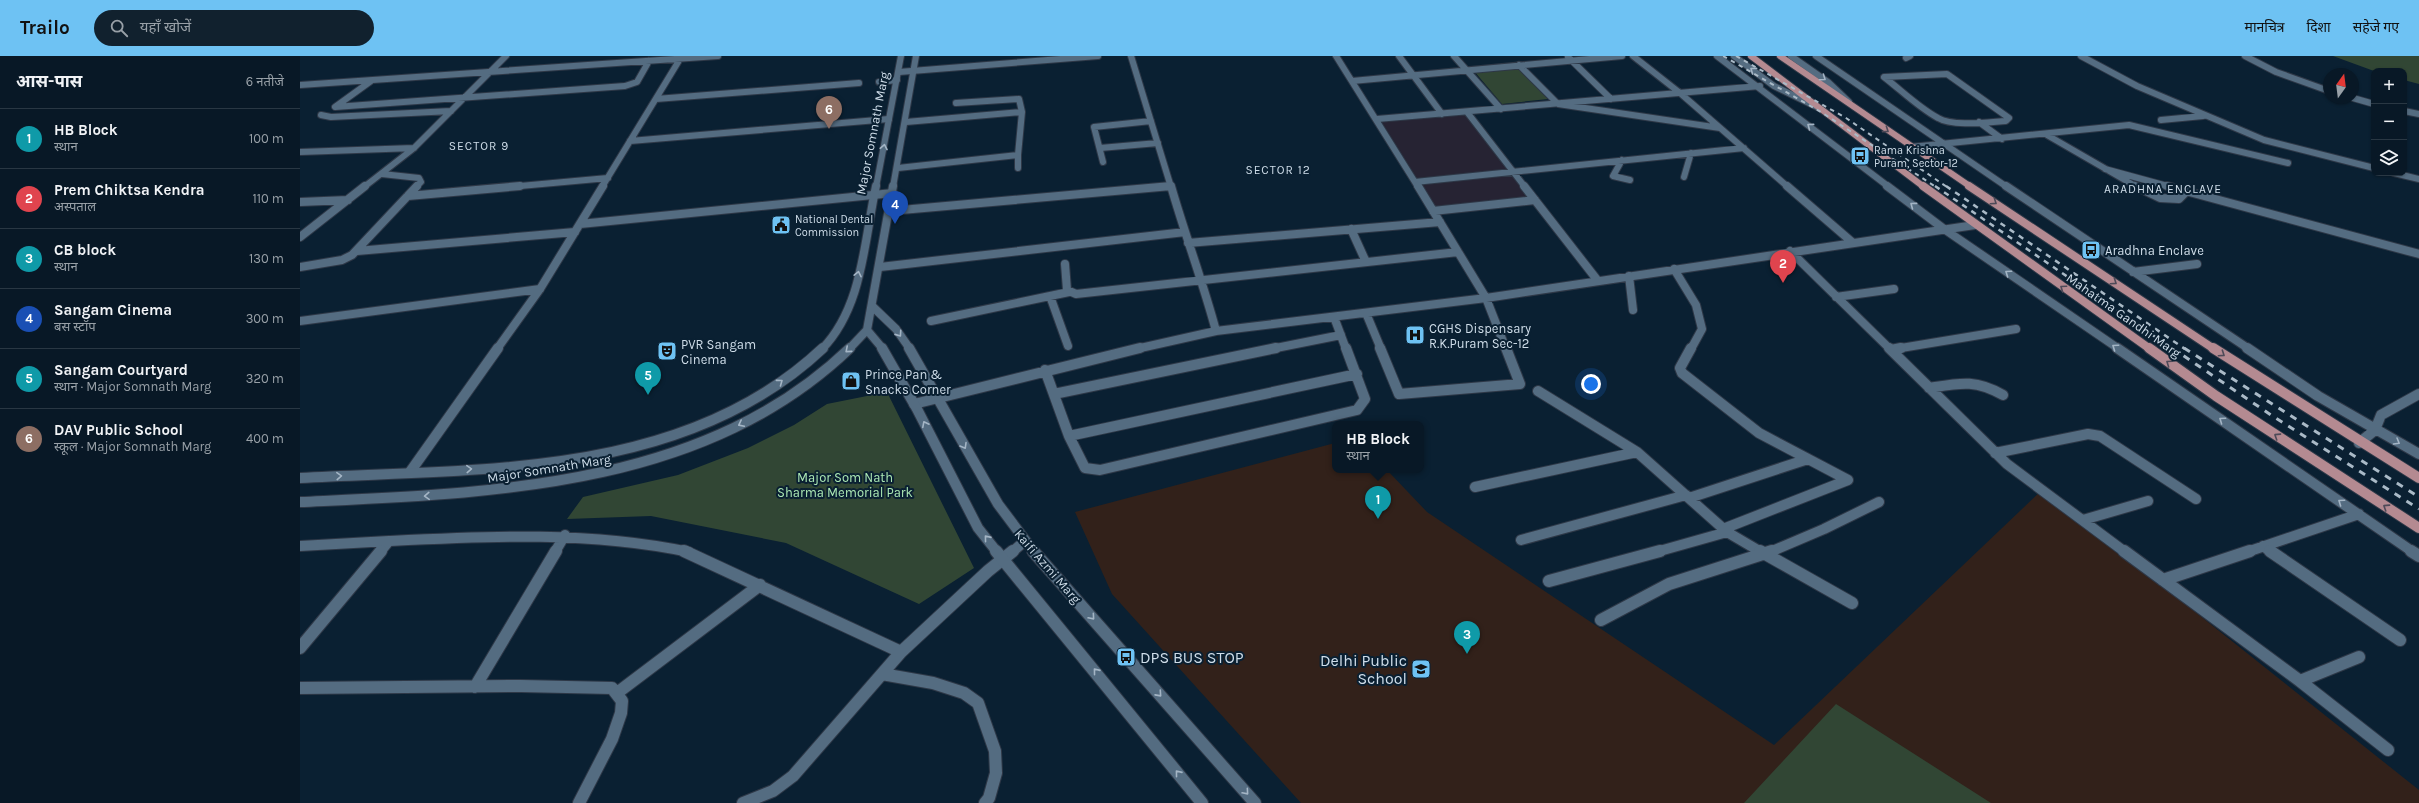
<!DOCTYPE html>
<html lang="hi">
<head>
<meta charset="utf-8">
<style>
  body { margin:0; font-family:Karla,"Noto Sans Devanagari",sans-serif; background:#11212e; color:#f1f3f6 }
  .controls { position:absolute; right:12px; top:12px; display:grid; overflow:hidden; border-radius:8px; box-shadow:0 1px 3px #0004 }
  .controls button { width:36px; height:36px; display:grid; place-items:center; padding:0; border:0; border-bottom:1px solid #293743; background:#081826; color:#f1f3f6; font:20px sans-serif }
  .compass { position:absolute; left:2023px; top:12px; width:36px; height:36px; border-radius:50%; background:#081826; box-shadow:0 1px 3px #0004; rotate:14deg }
  .you { position:absolute; left:1291px; top:328px; width:14px; height:14px; margin:-10px; border:3px solid #fff; border-radius:50%; background:#1a73e8; box-shadow:0 0 0 6px #1a73e833 }
  .badge { display:grid; place-items:center; width:26px; height:26px; border-radius:50%; background:#6ec2f3; color:#fff; font-size:13px; font-weight:700 }
  .pin { position:absolute; translate:-50% -33px; filter:drop-shadow(0 1px 2px #0008) }
  .pin::after { content:''; position:absolute; top:21px; width:14px; height:12px; background:inherit; clip-path:polygon(0 0,100% 0,50% 100%) }
  .popup { position:absolute; left:1032px; top:365px; width:92px; height:52px; box-sizing:border-box; display:grid; place-content:center; border-radius:8px; background:#081826; filter:drop-shadow(0 1px 3px #0005); font-size:13px; white-space:nowrap; color:#98a0a7 }
  .popup b { font-size:15px; color:#f1f3f6 }
  .popup::after { content:''; position:absolute; left:50%; top:100%; margin-left:-8px; border:8px solid transparent; border-top-color:#081826 }
  .list { margin:0; padding:0; list-style:none }
  h2 { display:flex; justify-content:space-between; align-items:center; height:52px; margin:0; padding:0 16px; font-size:17px }
  h2 small { font-size:13px; font-weight:400; color:#98a0a7 }
  .list li { display:grid; grid-template-columns:26px 1fr auto; gap:12px; align-items:center; box-sizing:border-box; height:60px; padding:0 16px; border-top:1px solid #293743 }
  .list b { display:block; font-size:15px; white-space:nowrap }
  .list p { margin:0; font-size:13px; white-space:nowrap; color:#98a0a7 }
  .list em { font-size:13px; font-style:normal; color:#98a0a7 }
  .icon { flex:none; width:22px; height:22px; fill:none; stroke:currentColor; stroke-width:2; stroke-linecap:round; stroke-linejoin:round }
  .map { position:relative; flex:none; width:2119px; height:747px; overflow:hidden }
  header { display:flex; align-items:center; gap:24px; box-sizing:border-box; height:56px; padding:0 20px; background:#6ec2f3; color:#111 }
  header strong { font-size:19px }
  nav { display:flex; gap:22px; margin-inline-start:auto; font-size:14px }
  .search { width:280px; height:36px; background:#11212e; display:flex; align-items:center; gap:10px; box-sizing:border-box; padding:0 14px; border-radius:22px; color:#98a0a7; font-size:15px }
  main { display:flex }
  aside { flex:1; background:#081826 }
  .map>svg:first-child { display:block }
</style>
</head>
<body>
<header>
<strong>Trailo</strong>
<div class="search"><svg class="icon" aria-label="search" viewBox="0 0 24 24"><circle cx="10" cy="10" r="6"/><path d="M15 15l6 6"/></svg>यहाँ खोजें</div>
<nav><a>मानचित्र</a><a>दिशा</a><a>सहेजे गए</a></nav>
</header>
<main>
<aside>
<h2>आस-पास<small>6 नतीजे</small></h2>
<ul class="list">
<li><span class="badge" style="background:#0f9aa8">1</span><div><b>HB Block</b><p>स्थान</p></div><em>100 m</em></li>
<li><span class="badge" style="background:#e0444e">2</span><div><b>Prem Chiktsa Kendra</b><p>अस्पताल</p></div><em>110 m</em></li>
<li><span class="badge" style="background:#0f9aa8">3</span><div><b>CB block</b><p>स्थान</p></div><em>130 m</em></li>
<li><span class="badge" style="background:#1a4fb4">4</span><div><b>Sangam Cinema</b><p>बस स्टॉप</p></div><em>300 m</em></li>
<li><span class="badge" style="background:#0f9aa8">5</span><div><b>Sangam Courtyard</b><p>स्थान · Major Somnath Marg</p></div><em>320 m</em></li>
<li><span class="badge" style="background:#8d6e63">6</span><div><b>DAV Public School</b><p>स्कूल · Major Somnath Marg</p></div><em>400 m</em></li>
</ul>
</aside>
<div class="map">
<svg width="2119" height="747" viewBox="0 0 2119 747">
  <rect width="100%" height="100%" fill="#0a2032"/>
  <!-- commercial -->
  <path fill="#262333" d="M 1164,57 L 1230,142 L 1135,152 L 1081,65 Z"/>
  <!-- education -->
  <path fill="#32211a" d="M 1035,387 L 1035,414 L 1087,414 L 1127,456 L 1474,689 L 1742,434 L 2119,734 L 2119,747 L 1001,747 L 812,538 L 775,456 Z"/>
  <!-- green -->
  <path fill="#314634" d="M 2033,0 L 2119,0 L 2119,28 L 2104,24 L 2104,15 L 2074,15 Z
    M 1217,11 L 1248,43 L 1202,48 L 1174,15 Z
    M 587,336 L 674,512 L 619,548 L 486,487 L 351,460 L 267,463 L 283,441 L 378,419 L 448,392 L 494,369 L 527,348 Z
    M 1536,648 L 1691,747 L 1444,747 Z"/>
  <g fill="none" stroke-linecap="round" stroke-linejoin="round">
    <defs>
      <path id="minor-far3" d="M 831,0 L 871,131
        M 1036,0 L 1118,131
        M 1099,0 L 1142,58
        M 1154,0 L 1201,53
        M 1333,0 L 1380,37 L 1488,131
        M 1417,0 L 1589,131
        M 1516,0 L 1707,131
        M 1781,0 L 1837,30 L 1964,84 L 2074,112
        M 1945,0 L 1976,16 L 2029,35
        M 1268,1 L 1311,43
        M 1606,2 L 1610,0
        M 1219,9 L 1258,48 L 1420,72
        M 599,16 L 798,0
        M 1647,18 L 1709,62 L 1706,65 C 1689,66 1653,71 1638,62 C 1619,52 1601,34 1584,21 Z
        M 71,25 L 35,51 L 325,30 L 337,26 L 349,5
        M 1052,25 L 1322,0
        M 579,26 L 597,24
        M 0,29 L 418,0
        M 2053,42 L 2074,48
        M 356,43 L 559,27
        M 656,47 L 719,43 L 722,56
        M 2104,55 L 2119,58
        M 1167,56 L 1225,131
        M 21,59 L 31,61 L 151,55
        M 1077,63 L 1460,30
        M 1861,64 L 1903,60
        M 606,66 L 722,56 L 718,99
        M 1679,66 L 1702,83
        M 1747,79 L 1837,131
        M 330,85 L 589,63
        M 1611,91 L 1829,69 L 1988,107
        M 800,92 L 858,87
        M 0,96 L 114,92
        M 1322,104 L 1313,120 L 1330,124
        M 803,106 L 794,71 L 851,65
        M 598,112 L 718,99 L 718,112
        M 1805,113 L 1871,131
        M 2094,117 L 2119,123
        M 82,118 L 119,122 L 121,126 L 116,131
        M 1384,121 L 1391,97
        M 1115,126 L 1444,92
        M 64,131 L 114,92 L 206,0
        M 209,131 L 308,122
        M 302,131 L 380,3
        M 861,131 L 871,130"/>
      <path id="minor-far2" d="M 871,130 C 885,179 903,226 916,275
        M 1118,130 L 1186,242 L 1206,293
        M 1224,130 L 1298,225
        M 1487,130 L 1552,186
        M 1587,130 L 1644,173 L 1819,293
        M 1706,130 L 1949,293
        M 1835,130 L 1860,142 L 1879,143 L 1887,135
        M 1867,130 L 2119,198
        M 108,140 L 220,130
        M 0,146 L 48,144
        M 590,155 L 871,130
        M 1133,155 L 1235,144
        M 280,168 L 593,137
        M 1051,173 L 1066,206
        M 0,181 L 65,130
        M 888,187 L 1140,166
        M 57,195 L 275,176
        M 1490,195 L 1590,293
        M 765,208 L 767,234 L 776,238 L 1158,196
        M 0,211 L 42,204 L 52,199 L 117,130
        M 580,211 L 885,176
        M 1374,213 L 1396,249 L 1402,273 L 1391,293
        M 1833,216 L 1897,208
        M 1329,220 L 1333,254
        M 750,240 L 768,290
        M 1536,241 L 1594,233
        M 1066,257 L 1081,293
        M 1034,261 L 1046,293
        M 0,265 L 240,233
        M 631,265 L 769,236
        M 197,293 L 240,233 L 303,130
        M 836,293 L 916,275 L 1186,242 L 1675,169
        M 971,293 L 1041,279
        M 1595,293 L 1716,273"/>
      <path id="minor-far1" d="M 1080,292 L 1099,338 L 1220,328 L 1206,292
        M 1391,292 L 1380,312 L 1382,317 L 1459,377 L 1548,424
        M 1589,292 L 1707,408 L 1825,496
        M 1817,292 L 2113,496
        M 1947,292 L 2018,340 L 2119,398
        M 1591,294 L 1601,292
        M 745,314 L 769,380 L 785,412 L 800,414 L 1057,354 L 1065,343 L 1046,292
        M 1629,332 C 1660,327 1675,323 1703,339
        M 1238,335 L 1337,396 L 1427,476 L 1461,496
        M 754,338 L 976,292
        M 614,348 L 840,292
        M 769,380 L 1057,318
        M 2059,387 L 2075,374 L 2081,359 L 2119,338
        M 1695,397 L 1788,378 L 1800,380 L 1896,443
        M 110,416 L 198,292
        M 1175,431 L 1337,396
        M 1389,442 L 1508,403
        M 1783,464 L 1848,445
        M 1423,473 L 1548,424
        M 1221,484 L 1386,439
        M 0,490 L 89,485
        M 1963,490 L 1971,496
        M 80,496 L 89,485 C 190,480 289,475 389,496
        M 255,496 L 265,479
        M 712,496 L 725,485
        M 1356,496 L 1427,476
        M 1470,496 L 1524,473 L 1579,446
        M 1947,496 L 2059,458"/>
      <path id="minor" d="M 384,495 L 601,596 L 493,720 L 473,735 L 443,747
        M 1460,495 L 1552,547
        M 1824,495 L 2000,625 L 2088,694
        M 1970,495 L 2100,584
        M 2111,495 L 2119,500
        M 1863,524 L 1950,495
        M 1249,525 L 1360,495
        M 1301,564 L 1369,528 L 1472,495
        M 0,592 L 81,495
        M 601,596 L 688,515 L 713,495
        M 582,618 L 633,627 L 664,637 L 678,647 L 695,695 L 696,717 L 689,742 L 685,747
        M 2000,625 L 2059,601
        M 175,631 L 256,495
        M 0,632 L 221,630 L 312,632 L 322,645 L 321,657 L 312,683 L 279,747
        M 317,637 L 460,529"/>
      <path id="tertiary-far3" d="M 1434,0 L 1474,30 L 1517,51
        M 1491,0 L 1528,26 L 1549,46
        M 576,131 L 601,0
        M 593,131 L 616,0"/>
      <path id="tertiary-far2" d="M 572,250 L 596,273 L 610,293
        M 567,274 L 583,293
        M 522,293 C 563,251 564,185 576,130
        M 549,293 L 567,274 L 593,130"/>
      <path id="tertiary-far1" d="M 582,292 L 617,353 L 678,472 L 697,496
        M 609,292 L 698,448 L 734,496
        M 0,422 C 178,412 383,424 523,292
        M 0,446 C 190,437 403,433 550,292"/>
      <path id="tertiary" d="M 696,495 L 902,747
        M 733,495 L 955,747"/>
      <path id="primary-far2" d="M 1451,0 L 1624,131
        M 1480,0 L 1671,131"/>
      <path id="primary-far1" d="M 1623,130 L 1850,293
        M 1669,130 L 1914,293"/>
      <path id="primary" d="M 1849,292 L 1916,340 L 2119,472
        M 1913,292 L 2119,422"/>
    </defs>
    <!-- minor-far3 casing -->
    <use href="#minor-far3" stroke="#2e3847" stroke-width="8"/>
    <!-- minor-far2 casing -->
    <use href="#minor-far2" stroke="#2e3847" stroke-width="10"/>
    <!-- minor-far1 casing -->
    <use href="#minor-far1" stroke="#2e3847" stroke-width="12"/>
    <!-- minor casing -->
    <use href="#minor" stroke="#2e3847" stroke-width="14"/>
    <!-- tertiary-far3 casing -->
    <use href="#tertiary-far3" stroke="#2e3847" stroke-width="8"/>
    <!-- tertiary-far2 casing -->
    <use href="#tertiary-far2" stroke="#2e3847" stroke-width="10"/>
    <!-- tertiary-far1 casing -->
    <use href="#tertiary-far1" stroke="#2e3847" stroke-width="12"/>
    <!-- tertiary casing -->
    <use href="#tertiary" stroke="#2e3847" stroke-width="14"/>
    <!-- primary-far2 casing -->
    <use href="#primary-far2" stroke="#2e3847" stroke-width="8"/>
    <!-- primary-far1 casing -->
    <use href="#primary-far1" stroke="#2e3847" stroke-width="10"/>
    <!-- primary casing -->
    <use href="#primary" stroke="#2e3847" stroke-width="12"/>
    <!-- minor-far3 -->
    <use href="#minor-far3" stroke="#546c81" stroke-width="6"/>
    <!-- minor-far2 -->
    <use href="#minor-far2" stroke="#546c81" stroke-width="8"/>
    <!-- minor-far1 -->
    <use href="#minor-far1" stroke="#546c81" stroke-width="10"/>
    <!-- minor -->
    <use href="#minor" stroke="#546c81" stroke-width="12"/>
    <!-- tertiary-far3 -->
    <use href="#tertiary-far3" stroke="#546c81" stroke-width="6"/>
    <!-- tertiary-far2 -->
    <use href="#tertiary-far2" stroke="#546c81" stroke-width="8"/>
    <!-- tertiary-far1 -->
    <use href="#tertiary-far1" stroke="#546c81" stroke-width="10"/>
    <!-- tertiary -->
    <use href="#tertiary" stroke="#546c81" stroke-width="12"/>
    <!-- primary-far2 -->
    <use href="#primary-far2" stroke="#b48a91" stroke-width="6"/>
    <!-- primary-far1 -->
    <use href="#primary-far1" stroke="#b48a91" stroke-width="8"/>
    <!-- primary -->
    <use href="#primary" stroke="#b48a91" stroke-width="10"/>
    <!-- rail-far2 -->
    <path stroke="#aabac7" stroke-width="2" stroke-dasharray="4.5 4.5" stroke-linecap="butt" d="M 1423,0 L 1521,56 L 1636,131
      M 1436,0 L 1546,62 L 1647,131"/>
    <!-- rail-far1 -->
    <path stroke="#aabac7" stroke-width="2.5" stroke-dasharray="5.5 5.5" stroke-linecap="butt" d="M 1635,130 L 1873,293
      M 1646,130 L 1885,293"/>
    <!-- rail -->
    <path stroke="#aabac7" stroke-width="3" stroke-dasharray="7 7" stroke-linecap="butt" d="M 1872,292 L 1971,359 L 2119,453
      M 1884,292 L 2119,441"/>
  </g>
  <!-- one-way arrows -->
  <defs><path id="oneway-chevron" d="M-2-3.5L2.5 0L-2 3.5" fill="none" stroke-width="1.6" stroke-linecap="round" stroke-linejoin="round"/></defs>
  <g stroke="#a4b5c5">
    <use href="#oneway-chevron" transform="translate(1453 14) rotate(-144)"/>
    <use href="#oneway-chevron" transform="translate(1523 22) rotate(35)"/>
    <use href="#oneway-chevron" transform="translate(1510 70) rotate(-143)"/>
    <use href="#oneway-chevron" transform="translate(584 91) rotate(-79)"/>
    <use href="#oneway-chevron" transform="translate(1613 149) rotate(-143)"/>
    <use href="#oneway-chevron" transform="translate(1708 217) rotate(-145)"/>
    <use href="#oneway-chevron" transform="translate(558 218) rotate(-78)"/>
    <use href="#oneway-chevron" transform="translate(599 278) rotate(55)"/>
    <use href="#oneway-chevron" transform="translate(1815 291) rotate(-145)"/>
    <use href="#oneway-chevron" transform="translate(548 294) rotate(139)"/>
    <use href="#oneway-chevron" transform="translate(480 326) rotate(-36)"/>
    <use href="#oneway-chevron" transform="translate(1922 364) rotate(-145)"/>
    <use href="#oneway-chevron" transform="translate(441 368) rotate(153)"/>
    <use href="#oneway-chevron" transform="translate(625 368) rotate(-117)"/>
    <use href="#oneway-chevron" transform="translate(2097 386) rotate(30)"/>
    <use href="#oneway-chevron" transform="translate(664 390) rotate(60)"/>
    <use href="#oneway-chevron" transform="translate(169 413) rotate(-3)"/>
    <use href="#oneway-chevron" transform="translate(39 420) rotate(-3)"/>
    <use href="#oneway-chevron" transform="translate(127 440) rotate(177)"/>
    <use href="#oneway-chevron" transform="translate(2041 446) rotate(-145)"/>
    <use href="#oneway-chevron" transform="translate(687 482) rotate(-129)"/>
    <use href="#oneway-chevron" transform="translate(792 561) rotate(49)"/>
    <use href="#oneway-chevron" transform="translate(796 615) rotate(-129)"/>
    <use href="#oneway-chevron" transform="translate(859 638) rotate(48)"/>
    <use href="#oneway-chevron" transform="translate(878 717) rotate(-129)"/>
    <use href="#oneway-chevron" transform="translate(946 736) rotate(49)"/>
  </g>
  <g stroke="#4e4a58">
    <use href="#oneway-chevron" transform="translate(1586 74) rotate(34)"/>
    <use href="#oneway-chevron" transform="translate(1694 146) rotate(34)"/>
    <use href="#oneway-chevron" transform="translate(1814 226) rotate(34)"/>
    <use href="#oneway-chevron" transform="translate(1763 232) rotate(-145)"/>
    <use href="#oneway-chevron" transform="translate(1922 298) rotate(34)"/>
    <use href="#oneway-chevron" transform="translate(1869 307) rotate(-145)"/>
    <use href="#oneway-chevron" transform="translate(1977 380) rotate(-147)"/>
    <use href="#oneway-chevron" transform="translate(2086 451) rotate(-147)"/>
  </g>
  <!-- icons -->
  <defs>
    <symbol id="bus-square" viewBox="-11 -11 22 22"><rect x="-9" y="-9" width="18" height="18" rx="4" fill="#6ec2f3" stroke="#0a2032"/><path d="M-5-6H5V4H4V6H2V4H-2V6H-4V4H-5ZM-3.5-4V0h7V-4ZM-3.5 1.2v1.5H-2V1.2ZM2 1.2v1.5H3.5V1.2Z" fill="#111"/></symbol>
    <symbol id="civic-square" viewBox="-11 -11 22 22"><rect x="-9" y="-9" width="18" height="18" rx="4" fill="#6ec2f3" stroke="#0a2032"/><path d="M-.6-6.5H3V-4.5H.6V-3L4-1V1h2V6H-6V1h2V-1L-.6-3ZM-1.2 2.5V6h2.4V2.5Z" fill="#111"/></symbol>
    <symbol id="hospital-square" viewBox="-11 -11 22 22"><rect x="-9" y="-9" width="18" height="18" rx="4" fill="#6ec2f3" stroke="#0a2032"/><path d="M-5-5h3v3.5h4V-5h3V5h-3V1.5h-4V5h-3Z" fill="#111"/></symbol>
    <symbol id="theatre-square" viewBox="-11 -11 22 22"><rect x="-9" y="-9" width="18" height="18" rx="4" fill="#6ec2f3" stroke="#0a2032"/><path d="M-5-5.5Q0-4 5-5.5V0Q5 5 0 6Q-5 5-5 0ZM-3.3-2.5H-1v1.5H-3.3ZM1-2.5H3.3v1.5H1ZM-2.8 1Q0 5.5 2.8 1Z" fill="#111"/></symbol>
    <symbol id="shop-square" viewBox="-11 -11 22 22"><rect x="-9" y="-9" width="18" height="18" rx="4" fill="#6ec2f3" stroke="#0a2032"/><path d="M-5-2.5h2.3a2.7 3.5 0 0 1 5.4 0H5L5.5 6h-11ZM-1.5-2.5h3a1.5 2.3 0 0 0-3 0Z" fill="#111"/></symbol>
    <symbol id="school-square" viewBox="-11 -11 22 22"><rect x="-9" y="-9" width="18" height="18" rx="4" fill="#6ec2f3" stroke="#0a2032"/><path d="M0-5L7-2L0 1L-7-2ZM-4 1L0 2.5L4 1V4Q0 6-4 4Z" fill="#111"/></symbol>
  </defs>
  <g fill-rule="evenodd">
    <use href="#bus-square" x="1549" y="89" width="22" height="22"/>
    <use href="#civic-square" x="470" y="158" width="22" height="22"/>
    <use href="#bus-square" x="1780" y="183" width="22" height="22"/>
    <use href="#hospital-square" x="1104" y="268" width="22" height="22"/>
    <use href="#theatre-square" x="356" y="284" width="22" height="22"/>
    <use href="#shop-square" x="540" y="314" width="22" height="22"/>
    <use href="#bus-square" x="815" y="590" width="22" height="22"/>
    <use href="#school-square" x="1110" y="602" width="22" height="22"/>
  </g>
  <g text-anchor="middle" stroke-width="4" stroke-linejoin="round" paint-order="stroke">
    <!-- far-poi labels -->
    <g font-size="11" fill="#cfdde9" stroke="#0a2032" text-anchor="start">
      <text x="1574" y="98">Rama Krishna<tspan x="1574" dy="13">Puram, Sector-12</tspan></text>
      <text x="495" y="167">National Dental<tspan x="495" dy="13">Commission</tspan></text>
    </g>
    <!-- far-neighbourhood labels -->
    <g font-size="12" letter-spacing="1" fill="#cfdde9" stroke="#0a2032">
      <text x="179" y="94">SECTOR 9</text>
      <text x="978" y="118">SECTOR 12</text>
      <text x="1863" y="137">ARADHNA ENCLAVE</text>
    </g>
    <!-- street labels -->
    <g font-size="13" fill="#cfdde9" stroke="#0a2032">
      <text transform="translate(572 77) rotate(-79)" y="5">Major Somnath Marg</text>
      <text transform="translate(1824 259) rotate(35)" y="5">Mahatma Gandhi Marg</text>
      <text transform="translate(249 412) rotate(-9)" y="5">Major Somnath Marg</text>
      <text transform="translate(748 510) rotate(49)" y="5">Kaifi Azmi Marg</text>
    </g>
    <!-- poi labels -->
    <g font-size="13" fill="#cfdde9" stroke="#0a2032" text-anchor="start">
      <text x="1805" y="199">Aradhna Enclave</text>
      <text x="1129" y="277">CGHS Dispensary<tspan x="1129" dy="15">R.K.Puram Sec-12</tspan></text>
      <text x="381" y="293">PVR Sangam<tspan x="381" dy="15">Cinema</tspan></text>
      <text x="565" y="323">Prince Pan &amp;<tspan x="565" dy="15">Snacks Corner</tspan></text>
    </g>
    <!-- park labels -->
    <g font-size="13" fill="#ace8b4" stroke="#0a2032">
      <text x="545" y="426">Major Som Nath<tspan x="545" dy="15">Sharma Memorial Park</tspan></text>
    </g>
    <!-- near-poi labels -->
    <g font-size="16" fill="#cfdde9" stroke="#0a2032" text-anchor="start">
      <text x="840" y="607">DPS BUS STOP</text>
      <text x="1107" y="610" text-anchor="end">Delhi Public<tspan x="1107" dy="18">School</tspan></text>
    </g>
  </g>
</svg>
<div class="controls">
<button>+</button>
<button>−</button>
<button><svg class="icon" aria-label="layers" viewBox="0 0 24 24"><path d="M12 4l9 5-9 5-9-5zM3 14l9 5 9-5"/></svg></button>
</div>
<svg class="compass" viewBox="-18 -18 36 36"><path d="M0-13l5 13h-10z" fill="#e53935"/><path d="M0 13l5-13h-10z" fill="#98a0a7"/></svg>
<div class="you"></div>
<div class="pin badge" style="left:1078px;top:463px;background:#0f9aa8">1</div>
<div class="popup"><b>HB Block</b>स्थान</div>
<div class="pin badge" style="left:1483px;top:227px;background:#e0444e">2</div>
<div class="pin badge" style="left:1167px;top:598px;background:#0f9aa8">3</div>
<div class="pin badge" style="left:595px;top:168px;background:#1a4fb4">4</div>
<div class="pin badge" style="left:348px;top:339px;background:#0f9aa8">5</div>
<div class="pin badge" style="left:529px;top:73px;background:#8d6e63">6</div>
</div>
</main>
</body>
</html>
